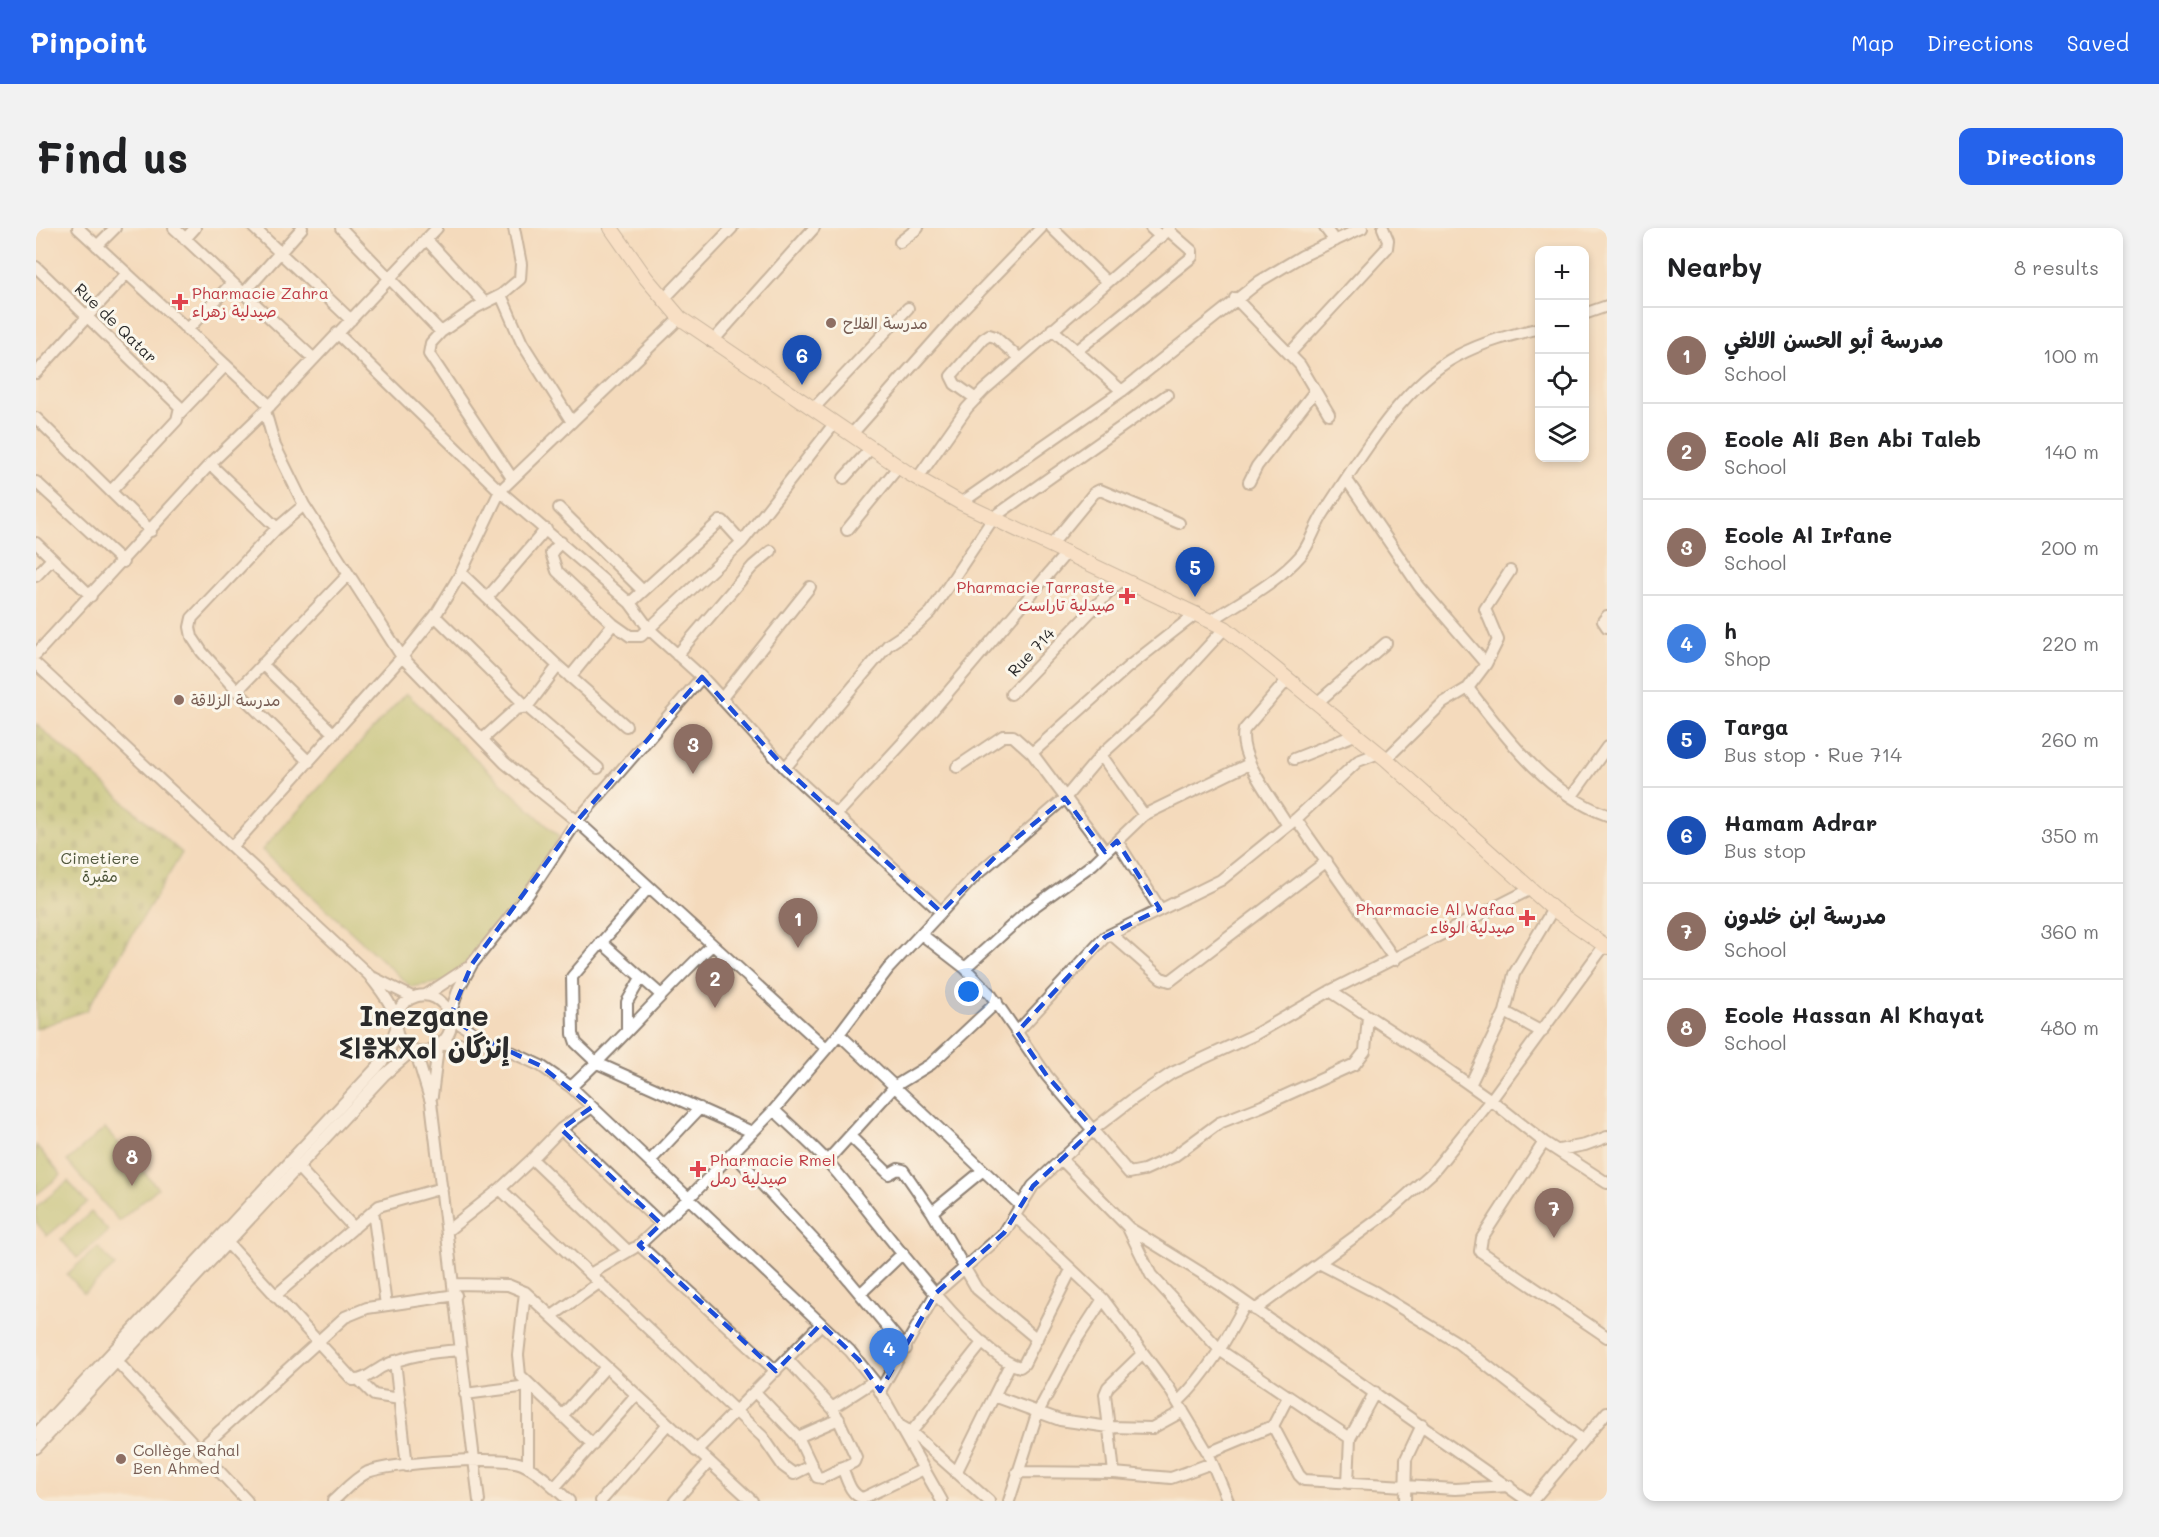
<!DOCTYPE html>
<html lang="en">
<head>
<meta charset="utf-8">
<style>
  body { margin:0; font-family:Mali,"Playpen Sans Arabic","Noto Sans Tifinagh",sans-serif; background:#f2f2f2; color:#202124 }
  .controls { position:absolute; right:18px; top:18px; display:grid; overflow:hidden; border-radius:12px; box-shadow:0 3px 9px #0003 }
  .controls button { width:54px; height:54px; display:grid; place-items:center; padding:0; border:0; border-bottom:2px solid #e0e0e0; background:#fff; color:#202124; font:30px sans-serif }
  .you { position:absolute; left:933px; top:764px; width:21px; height:21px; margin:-15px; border:4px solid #fff; border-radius:50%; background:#1a73e8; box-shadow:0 0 0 9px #1a73e833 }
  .badge { display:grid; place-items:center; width:39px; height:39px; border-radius:50%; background:#2563eb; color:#fff; font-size:20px; font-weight:700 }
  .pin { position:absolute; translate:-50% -50px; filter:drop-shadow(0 2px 3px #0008) }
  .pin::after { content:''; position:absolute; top:32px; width:21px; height:18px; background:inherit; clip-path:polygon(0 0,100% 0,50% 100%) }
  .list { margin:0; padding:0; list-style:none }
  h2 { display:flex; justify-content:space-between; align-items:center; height:78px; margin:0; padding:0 24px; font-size:26px }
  h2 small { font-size:20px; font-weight:400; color:#757577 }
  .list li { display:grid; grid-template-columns:39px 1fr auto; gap:18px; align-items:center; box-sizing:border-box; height:96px; padding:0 24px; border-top:2px solid #e0e0e0 }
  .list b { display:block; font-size:22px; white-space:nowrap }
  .list p { margin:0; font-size:20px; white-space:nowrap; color:#757577 }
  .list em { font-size:20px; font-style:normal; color:#757577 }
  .icon { flex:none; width:33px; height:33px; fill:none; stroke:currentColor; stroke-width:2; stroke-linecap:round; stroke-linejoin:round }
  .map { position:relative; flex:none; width:1571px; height:1273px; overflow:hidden; border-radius:12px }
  header { display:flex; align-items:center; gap:36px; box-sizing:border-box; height:84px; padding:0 30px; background:#2563eb; color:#fff }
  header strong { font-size:28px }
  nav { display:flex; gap:33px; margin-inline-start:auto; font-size:21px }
  .intro { display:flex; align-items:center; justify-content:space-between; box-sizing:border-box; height:144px; padding:0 36px }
  h1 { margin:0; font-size:42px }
  .button { padding:15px 27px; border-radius:12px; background:#2563eb; color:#fff; font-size:21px; font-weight:700 }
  main { display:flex; gap:36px; padding:0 36px }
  aside { flex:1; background:#fff; border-radius:12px; box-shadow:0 3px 9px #0003 }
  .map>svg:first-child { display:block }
</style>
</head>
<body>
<header>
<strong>Pinpoint</strong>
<nav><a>Map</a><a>Directions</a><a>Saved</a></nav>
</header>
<div class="intro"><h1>Find us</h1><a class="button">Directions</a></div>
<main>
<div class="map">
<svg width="1571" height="1273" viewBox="0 0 1571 1273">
  <defs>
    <pattern id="cemetery-stones" width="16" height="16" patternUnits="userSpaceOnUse" patternTransform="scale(1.5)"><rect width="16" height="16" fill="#a7bd62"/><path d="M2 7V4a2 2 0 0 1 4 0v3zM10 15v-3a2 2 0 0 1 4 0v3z" fill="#889a51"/></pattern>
  </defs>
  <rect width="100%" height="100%" fill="#fbf7ec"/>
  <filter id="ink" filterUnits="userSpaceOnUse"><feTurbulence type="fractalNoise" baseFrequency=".0167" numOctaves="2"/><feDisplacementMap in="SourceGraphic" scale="12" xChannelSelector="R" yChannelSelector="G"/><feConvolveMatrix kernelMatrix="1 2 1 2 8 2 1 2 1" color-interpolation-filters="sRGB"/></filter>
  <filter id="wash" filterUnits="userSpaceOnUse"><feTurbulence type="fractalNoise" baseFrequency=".008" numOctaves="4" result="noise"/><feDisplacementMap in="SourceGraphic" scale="24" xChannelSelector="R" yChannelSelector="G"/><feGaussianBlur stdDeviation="1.35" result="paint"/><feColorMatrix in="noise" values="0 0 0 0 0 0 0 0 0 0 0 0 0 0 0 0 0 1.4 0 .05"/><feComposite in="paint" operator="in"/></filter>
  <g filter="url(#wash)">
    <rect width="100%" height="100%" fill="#f4dabc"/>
    <!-- green -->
    <path fill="#a7bd62" stroke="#697446" stroke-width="1.5" d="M 370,465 L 523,609 L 495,661 L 414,753 L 375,759 L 226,622 Z
      M 69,900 L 122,960 L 83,993 L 31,933 Z
      M 0,917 L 25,947 L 0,967 Z
      M 32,953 L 51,975 L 11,1008 L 0,994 L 0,979 Z
      M 55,984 L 72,1003 L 41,1030 L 25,1011 Z
      M 62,1019 L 79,1038 L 48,1065 L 31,1046 Z"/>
    <!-- cemetery -->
    <path fill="url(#cemetery-stones)" stroke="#697446" stroke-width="1.5" d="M 0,496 L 146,625 L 51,782 L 0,801 Z"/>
  </g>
  <g filter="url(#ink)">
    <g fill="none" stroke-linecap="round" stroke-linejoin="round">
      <defs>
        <path id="street" d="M 42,0 L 234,178
          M 138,0 L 278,131
          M 218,0 L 315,92
          M 305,0 L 405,104 L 441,79 L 465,67 L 484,51 L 485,36 L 478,0
          M 1016,0 L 1070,53
          M 1115,0 L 1125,9
          M 1289,0 L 1299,13
          M 149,11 L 159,0
          M 390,11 L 449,75
          M 864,14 L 882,0
          M 61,18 L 79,0
          M 0,39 L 144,179 L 141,192 L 75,263
          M 208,65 L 266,0
          M 465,67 L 486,115 L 536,194
          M 1199,70 L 1264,137 L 1293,186
          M 627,72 L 696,0
          M 1548,86 L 1571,78
          M 1016,101 L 1086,163
          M 151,102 L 196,55
          M 405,104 L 395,115 L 393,126 L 476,250
          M 301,105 L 464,263 L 594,375 L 614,402 L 666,449 L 749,540 L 905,684
          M 676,114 L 778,0
          M 1042,122 L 1156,29 L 1156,23 L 1132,2
          M 1254,125 L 1351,20 L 1352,12 L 1347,0
          M 0,145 L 91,45
          M 940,171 L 919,156 L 915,148 L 947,111 L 953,107 L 959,109 L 983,130
          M 777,181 L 872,80
          M 229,183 L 239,218 L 268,277 L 366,429 L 469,535 L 541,593 L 790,820
          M 144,185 L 190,137
          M 0,190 L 115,303
          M 815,207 L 925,83 L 1005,0
          M 174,236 L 241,300
          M 808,250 L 835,220
          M 881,251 L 931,180 L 948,162 L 1134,0
          M 1311,252 L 1383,358 L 1450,436 L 1432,460
          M 0,254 L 87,334
          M 1213,254 L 1221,238 L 1279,163
          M 925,275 L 1086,163 L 1224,53 L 1266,28 L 1326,0
          M 268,277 L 241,300 L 156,390 L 154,399 L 156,409 L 166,424 L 201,463 L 273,534
          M 523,280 L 607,363
          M 811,302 L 863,238
          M 525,314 L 515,325 L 521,343 L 577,396 L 594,408 L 605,408 L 706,314 L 798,196
          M 0,315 L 55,368
          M 1016,316 L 1058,265 L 1064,262 L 1143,295
          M 425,345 L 522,438 L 590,498
          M 0,348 L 16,331
          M 451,370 L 510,301
          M 594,375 L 684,293 L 687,293 L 706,314
          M 399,388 L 491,479 L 562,540
          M 1571,388 L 1567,393 L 1571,399
          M 1176,392 C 1205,373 1242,354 1265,327 C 1275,315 1279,297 1289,283 C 1323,232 1366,157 1421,128 C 1447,114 1475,107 1504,100
          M 0,426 L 174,236 L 229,183 L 401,0
          M 641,427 L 717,338 L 735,323
          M 0,436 L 333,747 C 341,758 353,771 358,785 C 362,795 357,805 366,815 C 391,840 432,803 408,777 C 392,759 368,768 360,787
          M 226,436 L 298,506
          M 1450,436 L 1462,412 L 1449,381 L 1474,343
          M 534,449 L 577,396
          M 201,463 L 312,347
          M 975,466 L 1086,351
          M 686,470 L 774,359
          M 1282,474 L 1350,415
          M 448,510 L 480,481 L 491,479 L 522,438
          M 996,525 L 1092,439 L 1161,385
          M 1065,527 L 1108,587
          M 1258,531 L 1321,506
          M 1350,531 L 1407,475 L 1432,460 C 1470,509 1510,565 1571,587
          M 921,539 L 967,508 L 977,508 L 996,525 L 1069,623
          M 749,540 L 852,417 L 879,399 L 895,384 L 958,289 L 1131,167
          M 1536,568 L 1571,519
          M 801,586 L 897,482 L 1031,324
          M 1260,591 L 1359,732
          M 1251,596 C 1237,572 1201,529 1208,502 L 1252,451
          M 1081,613 L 1124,681
          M 196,619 L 366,429 L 399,388 L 425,345 L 464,263 L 644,90
          M 613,659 L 536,749 L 537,806 L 540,815 L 561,835 L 716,904
          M 885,706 L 929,740 L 955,767 L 1011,848 L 1093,945 L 1108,942 L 1137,929 L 1183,895 L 1226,878 L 1319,836 L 1329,823 L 1332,788
          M 1075,706 L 1125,750 L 1134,753 L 1291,633
          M 565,714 L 624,766
          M 929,740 L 992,683 L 1057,636 L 1108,587 L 1213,536
          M 338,750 L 376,769
          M 1294,763 L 1387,824 L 1455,872 L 1508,914 L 1571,955
          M 390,767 L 431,740
          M 414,786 L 423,760 L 436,736 L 493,665 L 541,593 L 666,449
          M 414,789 L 445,810 L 505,838 L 535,859 L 814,1123 L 838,1153 L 906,1273
          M 591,801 L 591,774 L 605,750
          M 981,804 L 1069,709 L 1185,652 L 1260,591 L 1322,533 L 1343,525
          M 1506,804 L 1469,784 L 1478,746 L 1517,681
          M 803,806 L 984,977
          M 405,817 L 452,815
          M 379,822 L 395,874 L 443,1273
          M 1434,857 L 1469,784
          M 535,859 C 584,814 627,763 676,717
          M 396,868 L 402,819
          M 556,879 L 525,901 L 496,931 L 592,1023
          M 738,882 C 756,899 774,915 791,933 C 830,975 936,1128 984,1139 L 988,1136 L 1035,1042
          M 525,901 L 625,996
          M 814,908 L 853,946 L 862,941 L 867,942 L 896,984 L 941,1061 L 1001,1111
          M 1508,914 L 1446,1010 L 1444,1023 L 1571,1109
          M 1523,922 L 1549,917 L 1571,909
          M 697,925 L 790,1025 L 870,1121
          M 496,931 L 464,961 L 727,1209 L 747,1238 L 758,1246 L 776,1237
          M 1025,931 L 1093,1000 L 1183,1056 L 1492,1273
          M 614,933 L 664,880
          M 791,933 L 859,858 L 895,836 L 961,774
          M 257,934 L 318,1000
          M 337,983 L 350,1077
          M 896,984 L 946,943
          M 980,989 L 1067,1071 L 1133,1160 L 1172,1225 L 1192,1273
          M 1093,1002 L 1115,1047 L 1185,1123 L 1314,1210
          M 411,1003 L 464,961
          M 187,1010 L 317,1152 C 328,1153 337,1144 346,1139 C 370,1127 397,1124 424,1122
          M 1285,1036 L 1339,1064 L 1422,1115 L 1546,1212
          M 554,1046 L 598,1020
          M 418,1056 L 472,1057 L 489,1064 L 716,1273
          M 489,1064 L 482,1127 L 484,1147 L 557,1217
          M 824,1066 L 867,1025
          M 239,1068 L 343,978 L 406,960
          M 1219,1082 L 1351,985 L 1397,944 L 1455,872 L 1568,718
          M 516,1088 L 563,1055
          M 76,1128 L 211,1273
          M 359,1133 L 371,1238
          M 974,1136 L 958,1168 L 1024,1192 L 1073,1199 L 1116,1200 L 1147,1183
          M 740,1143 L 603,1017 L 652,971 L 738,882 L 803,806 L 852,741 L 939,648 L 1029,570 L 1065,527 L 1113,483 L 1189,400
          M 324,1153 L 338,1167 L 364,1171
          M 844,1163 L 900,1065 L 968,1005 L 997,958 L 1058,901 L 1097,871 L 1136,845 L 1218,807 L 1294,763 L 1495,661
          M 719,1164 L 762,1209 L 781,1249 L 786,1250 L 818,1234 L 820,1229 L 798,1182 L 751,1131
          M 429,1166 L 492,1158 L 492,1239
          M 1252,1169 L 1237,1198 L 1263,1247 L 1268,1252 L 1419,1261 L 1473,1258
          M 1142,1174 C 1172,1145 1190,1112 1210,1075
          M 796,1180 L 838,1153
          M 526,1188 L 570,1139
          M 863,1197 L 875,1204 L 953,1273
          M 875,1204 C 901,1175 922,1144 947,1114
          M 0,1206 L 346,834 L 354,821 L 359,803
          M 762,1209 L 803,1191
          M 0,1220 L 348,847 L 377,822
          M 163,1222 L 309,1089 L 331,1080 L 420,1067
          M 660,1223 L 785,1096
          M 1172,1225 L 1237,1198
          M 806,1239 C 811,1251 814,1267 827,1270 L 888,1241
          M 981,1244 L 1078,1245 L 1135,1250 L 1176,1235
          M 920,1245 L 958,1168
          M 1078,1245 L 1069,1166 L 1072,1159 L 1106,1126
          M 1312,1255 L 1314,1210 L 1339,1164
          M 518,1260 L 600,1167
          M 297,1273 C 308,1263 318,1251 332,1244 C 353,1235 465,1227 486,1236 C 504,1244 519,1260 533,1273
          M 565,1273 L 631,1197
          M 639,1273 L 672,1235
          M 973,1273 L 1001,1186 L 1041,1111 L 1067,1071
          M 1369,1273 L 1370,1231 L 1386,1197
          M 1496,1273 L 1571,1184"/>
        <path id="secondary" d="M 575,0 L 610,50 L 644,90 L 872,245 L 925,275 L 1189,400 L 1350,531 L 1517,681 L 1571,719"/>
      </defs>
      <!-- street casing -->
      <use href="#street" stroke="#908274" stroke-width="14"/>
      <!-- secondary casing -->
      <use href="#secondary" stroke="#908274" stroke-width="16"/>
      <!-- street -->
      <use href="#street" stroke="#fff" stroke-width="10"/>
      <!-- secondary -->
      <use href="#secondary" stroke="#fce5cf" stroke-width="14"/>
    </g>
  </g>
  <!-- marked area -->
  <path d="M0 0H1571V1273H0ZM 666,449 L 749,540 L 905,684 L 966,622 L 1029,570 L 1069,624 L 1081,613 L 1124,681 L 1069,709 L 981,804 L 1011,848 L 1058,901 L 997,958 L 968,1005 L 900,1065 L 844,1163 L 823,1132 L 785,1096 L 740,1143 L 603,1017 L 625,996 L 525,901 L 556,879 L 505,838 L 445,810 L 414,789 L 436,736 L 541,593 Z" fill="#f4dabc" fill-opacity=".55" fill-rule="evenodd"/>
  <path fill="none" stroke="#1d4ed8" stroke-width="4.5" stroke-dasharray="12 8" stroke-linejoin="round" d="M 666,449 L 749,540 L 905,684 L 966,622 L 1029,570 L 1069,624 L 1081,613 L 1124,681 L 1069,709 L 981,804 L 1011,848 L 1058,901 L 997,958 L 968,1005 L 900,1065 L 844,1163 L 823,1132 L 785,1096 L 740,1143 L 603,1017 L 625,996 L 525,901 L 556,879 L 505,838 L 445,810 L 414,789 L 436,736 L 541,593 Z"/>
  <!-- markers -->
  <g fill="#e0444e" stroke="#fbf7ec" stroke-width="2">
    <path d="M141 65h6v6h6v6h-6v6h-6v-6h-6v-6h6z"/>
    <path d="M1088 359h6v6h6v6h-6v6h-6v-6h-6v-6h6z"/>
    <path d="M1488 681h6v6h6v6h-6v6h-6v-6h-6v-6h6z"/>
    <path d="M659 932h6v6h6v6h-6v6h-6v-6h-6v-6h6z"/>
  </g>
  <g fill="#8d6e63" stroke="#fbf7ec" stroke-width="2">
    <circle cx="795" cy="95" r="6"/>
    <circle cx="143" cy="472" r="6"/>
    <circle cx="85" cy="1231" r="6"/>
  </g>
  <g text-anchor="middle" stroke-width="6" stroke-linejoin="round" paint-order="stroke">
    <!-- health labels -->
    <g font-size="16" fill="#be3a42" stroke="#fbf7ec" text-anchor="start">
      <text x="156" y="71">Pharmacie Zahra<tspan x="156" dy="18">صيدلية زهراء</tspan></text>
      <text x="1079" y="365" text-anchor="end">Pharmacie Tarraste<tspan x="1079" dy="18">صيدلية تاراست</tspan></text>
      <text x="1479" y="687" text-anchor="end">Pharmacie Al Wafaa<tspan x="1479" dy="18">صيدلية الوفاء</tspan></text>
      <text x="674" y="938">Pharmacie Rmel<tspan x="674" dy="18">صيدلية رمل</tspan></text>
    </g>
    <!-- street labels -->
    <g font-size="16" fill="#2b2b2b" stroke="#fbf7ec">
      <text transform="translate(80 95) rotate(44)" y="6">Rue de Qatar</text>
      <text transform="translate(995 424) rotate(-47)" y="6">Rue 714</text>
    </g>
    <!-- education labels -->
    <g font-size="16" fill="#785e54" stroke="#fbf7ec" text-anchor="start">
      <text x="807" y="101">مدرسة الفلاح</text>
      <text x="155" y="478">مدرسة الزلاقة</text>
      <text x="97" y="1228">Collège Rahal<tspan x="97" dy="18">Ben Ahmed</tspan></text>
    </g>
    <!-- park labels -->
    <g font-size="16" fill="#50573c" stroke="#fbf7ec">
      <text x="64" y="636">Cimetiere<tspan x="64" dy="18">مقبرة</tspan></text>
    </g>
    <!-- town labels -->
    <g font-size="28" font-weight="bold" fill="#2b2b2b" stroke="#fbf7ec">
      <text x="388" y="798">Inezgane<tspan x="388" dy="32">ⵉⵏⴻⵣⴳⴰⵏ إنزگان</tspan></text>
    </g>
  </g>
</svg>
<div class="controls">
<button>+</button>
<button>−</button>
<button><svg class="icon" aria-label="locate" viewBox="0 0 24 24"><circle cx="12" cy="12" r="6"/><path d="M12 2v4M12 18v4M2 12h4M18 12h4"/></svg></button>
<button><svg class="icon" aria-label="layers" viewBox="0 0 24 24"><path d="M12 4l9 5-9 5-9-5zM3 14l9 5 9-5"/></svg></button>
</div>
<div class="you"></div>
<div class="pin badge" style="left:762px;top:720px;background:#8d6e63">1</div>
<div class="pin badge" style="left:679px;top:780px;background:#8d6e63">2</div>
<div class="pin badge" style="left:657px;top:546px;background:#8d6e63">3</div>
<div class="pin badge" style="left:853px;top:1150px;background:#3f7fe0">4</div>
<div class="pin badge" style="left:1159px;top:369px;background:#1a4fb4">5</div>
<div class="pin badge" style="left:766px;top:157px;background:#1a4fb4">6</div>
<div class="pin badge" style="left:1518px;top:1010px;background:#8d6e63">7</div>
<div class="pin badge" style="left:96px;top:958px;background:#8d6e63">8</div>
</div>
<aside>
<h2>Nearby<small>8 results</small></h2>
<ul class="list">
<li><span class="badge" style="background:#8d6e63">1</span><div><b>مدرسة أبو الحسن الالغي</b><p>School</p></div><em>100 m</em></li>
<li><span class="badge" style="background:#8d6e63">2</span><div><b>Ecole Ali Ben Abi Taleb</b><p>School</p></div><em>140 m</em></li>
<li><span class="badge" style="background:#8d6e63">3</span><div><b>Ecole Al Irfane</b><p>School</p></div><em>200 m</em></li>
<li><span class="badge" style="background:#3f7fe0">4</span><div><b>h</b><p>Shop</p></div><em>220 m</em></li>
<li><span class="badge" style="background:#1a4fb4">5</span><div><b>Targa</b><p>Bus stop · Rue 714</p></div><em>260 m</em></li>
<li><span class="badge" style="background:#1a4fb4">6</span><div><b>Hamam Adrar</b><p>Bus stop</p></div><em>350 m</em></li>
<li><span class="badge" style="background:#8d6e63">7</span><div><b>مدرسة ابن خلدون</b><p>School</p></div><em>360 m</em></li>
<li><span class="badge" style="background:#8d6e63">8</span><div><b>Ecole Hassan Al Khayat</b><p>School</p></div><em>480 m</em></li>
</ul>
</aside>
</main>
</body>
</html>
